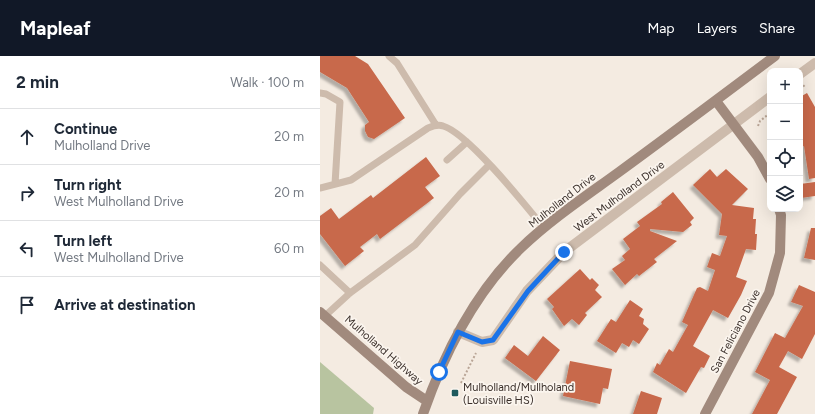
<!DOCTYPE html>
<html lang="en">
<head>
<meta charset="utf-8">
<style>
  body { margin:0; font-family:Figtree,sans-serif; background:#f6f6f7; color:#1f2937 }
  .controls { position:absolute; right:12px; top:12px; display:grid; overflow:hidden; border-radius:8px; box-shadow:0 4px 16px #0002 }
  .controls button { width:36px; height:36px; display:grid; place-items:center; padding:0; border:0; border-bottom:1px solid #e0e1e3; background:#fff; color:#1f2937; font:20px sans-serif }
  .stop { position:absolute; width:12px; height:12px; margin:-9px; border:3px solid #1a73e8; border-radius:50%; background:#fff }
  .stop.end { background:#1a73e8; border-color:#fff; box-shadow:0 1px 4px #0008 }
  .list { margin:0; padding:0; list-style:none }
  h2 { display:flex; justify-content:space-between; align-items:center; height:52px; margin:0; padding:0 16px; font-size:17px }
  h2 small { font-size:13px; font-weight:400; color:#747a83 }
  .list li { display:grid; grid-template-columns:26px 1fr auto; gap:12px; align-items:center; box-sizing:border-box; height:56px; padding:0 16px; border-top:1px solid #e0e1e3 }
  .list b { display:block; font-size:15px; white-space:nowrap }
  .list p { margin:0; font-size:13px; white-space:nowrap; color:#747a83 }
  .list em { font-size:13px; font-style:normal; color:#747a83 }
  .icon { flex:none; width:22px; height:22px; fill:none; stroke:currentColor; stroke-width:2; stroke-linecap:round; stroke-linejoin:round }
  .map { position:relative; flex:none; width:495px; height:358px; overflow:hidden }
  header { display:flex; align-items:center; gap:24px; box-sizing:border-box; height:56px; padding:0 20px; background:#111827; color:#fff }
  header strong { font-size:19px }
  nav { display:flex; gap:22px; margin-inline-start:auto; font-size:14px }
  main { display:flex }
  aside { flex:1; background:#fff }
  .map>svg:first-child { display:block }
</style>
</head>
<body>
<header>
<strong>Mapleaf</strong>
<nav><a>Map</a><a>Layers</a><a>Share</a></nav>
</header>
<main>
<aside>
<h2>2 min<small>Walk · 100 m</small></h2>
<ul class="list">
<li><svg class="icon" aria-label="ahead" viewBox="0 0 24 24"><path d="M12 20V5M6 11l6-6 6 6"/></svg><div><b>Continue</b><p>Mulholland Drive</p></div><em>20 m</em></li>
<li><svg class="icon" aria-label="right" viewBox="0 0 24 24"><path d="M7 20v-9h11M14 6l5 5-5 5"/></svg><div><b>Turn right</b><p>West Mulholland Drive</p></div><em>20 m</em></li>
<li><svg class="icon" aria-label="left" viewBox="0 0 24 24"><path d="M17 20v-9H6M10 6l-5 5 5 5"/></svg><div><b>Turn left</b><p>West Mulholland Drive</p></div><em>60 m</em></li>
<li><svg class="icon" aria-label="arrive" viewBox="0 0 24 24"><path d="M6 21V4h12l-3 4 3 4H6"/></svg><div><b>Arrive at destination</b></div></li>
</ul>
</aside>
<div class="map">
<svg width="495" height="358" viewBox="0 0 495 358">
  <defs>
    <filter id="shadow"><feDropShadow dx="-3.5" dy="3.5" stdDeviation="1" flood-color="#0004"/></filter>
  </defs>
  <rect width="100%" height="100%" fill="#f4ebe1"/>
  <!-- green -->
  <path fill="#b8c4a0" d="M 0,306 L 54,352 L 53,358 L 0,358 Z"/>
  <!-- building -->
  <path fill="#c8694b" filter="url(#shadow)" d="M 0,0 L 35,0 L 48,8 L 85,62 L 54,83 L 48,81 L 45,75 L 45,69 L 49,66 L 27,32 L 0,16 Z
    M 487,37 L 495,51 L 495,122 L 489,123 L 484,90 L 480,93 L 480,41 Z
    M 106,101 L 120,120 L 105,131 L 114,142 L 60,183 L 57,178 L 40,191 L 44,195 L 25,210 L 0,178 L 0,160 L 11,152 L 19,163 L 51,139 L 53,142 Z
    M 390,113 L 397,121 L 406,113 L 428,133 L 412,149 L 434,152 L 433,163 L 436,163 L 435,178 L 437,178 L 436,194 L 426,193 L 416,221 L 427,225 L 421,239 L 408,262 L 393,254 L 373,290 L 390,300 L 384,312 L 381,311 L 366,337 L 333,316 L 337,307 L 340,309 L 349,293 L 353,296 L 368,269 L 362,266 L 377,232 L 380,231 L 388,235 L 395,214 L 387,211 L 392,197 L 400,200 L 407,180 L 399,179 L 402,158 L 373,129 Z
    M 495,126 L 495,140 L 481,142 L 480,128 Z
    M 353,136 L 374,162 L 370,166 L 372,169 L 363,176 L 330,173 L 330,175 L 357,185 L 334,203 L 337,206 L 319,220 L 317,218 L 305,229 L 292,213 L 305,204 L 302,200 L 310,193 L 303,183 L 320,170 L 317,166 L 342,148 L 341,146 Z
    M 491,172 L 495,172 L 495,204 L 484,202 Z
    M 260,213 L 270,224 L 272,222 L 279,229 L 275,234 L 282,241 L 265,257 L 267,259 L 259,269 L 252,263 L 244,270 L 232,253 L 234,251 L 227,243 Z
    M 479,229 L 495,236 L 495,278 L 482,303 L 468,295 L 459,311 L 477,321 L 457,358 L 432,358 L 450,324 L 435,316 L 455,277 L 465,282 L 483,250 L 471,246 Z
    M 310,244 L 323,253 L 319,260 L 324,263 L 323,268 L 329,273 L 319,288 L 313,284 L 309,291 L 302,287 L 296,297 L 277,285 L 291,263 L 296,266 Z
    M 223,280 L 240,294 L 216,325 L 185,302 L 194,289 L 208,300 Z
    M 250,305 L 292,313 L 288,333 L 283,332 L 280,348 L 243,340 Z
    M 321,335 L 342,342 L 337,358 L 313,358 Z"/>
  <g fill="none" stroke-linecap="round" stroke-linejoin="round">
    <!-- path -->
    <path stroke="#b9a596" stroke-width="2" stroke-dasharray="2 2" stroke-linecap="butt" d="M 480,33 L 486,28
      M 438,70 L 440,65 L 450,57
      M 141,327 L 156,297"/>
    <!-- lane -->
    <path stroke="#cdbbac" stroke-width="7" d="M 69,0 L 77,7 L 116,69
      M 0,37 L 6,38 L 20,46 L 15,128
      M 127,104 L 147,86
      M 0,132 L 31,124 L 108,72 C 113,70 118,68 123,70 C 148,77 206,150 224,172
      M 0,209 L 30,237
      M 6,259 L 30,237 L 95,189 L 140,138 L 169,109"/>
    <!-- street -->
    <path stroke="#cdbbac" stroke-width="10" d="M 480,18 L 495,7
      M 138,276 L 162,286 L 173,284 L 207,235 L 244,196 L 450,41"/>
    <!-- secondary -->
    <path stroke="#a18a7d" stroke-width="10" d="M 396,45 L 438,101 L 450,123
      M 0,256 L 86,331 L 107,345
      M 103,358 C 124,298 154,237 201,192 C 230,164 266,140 299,116 C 351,78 403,39 455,0
      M 385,358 L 449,237 L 460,197 L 461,159 L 459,153"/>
  </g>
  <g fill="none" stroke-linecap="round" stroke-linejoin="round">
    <!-- route -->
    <path stroke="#1a73e8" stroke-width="5" d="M 119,316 L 138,276 L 162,286 L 173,284 L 208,235 L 244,196"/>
  </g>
  <!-- markers -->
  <rect fill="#1f5a5e" stroke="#fbf5ee" stroke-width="1.5" x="131" y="333" width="8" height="8" rx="2"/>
  <g text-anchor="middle" stroke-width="3.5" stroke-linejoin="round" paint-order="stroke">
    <!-- street labels -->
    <g font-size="11" fill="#3b302b" stroke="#fbf5ee">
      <text transform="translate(299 140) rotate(-37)" y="4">West Mulholland Drive</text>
      <text transform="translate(242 144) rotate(-38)" y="4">Mulholland Drive</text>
      <text transform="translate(415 275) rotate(-62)" y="4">San Feliciano Drive</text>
      <text transform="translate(64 294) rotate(41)" y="4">Mulholland Highway</text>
    </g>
    <!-- poi labels -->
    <g font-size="11" fill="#3b302b" stroke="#fbf5ee" text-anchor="start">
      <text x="143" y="335">Mulholland/Mullholand<tspan x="143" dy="13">(Louisville HS)</tspan></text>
    </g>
  </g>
</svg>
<div class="controls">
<button>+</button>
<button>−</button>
<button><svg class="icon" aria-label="locate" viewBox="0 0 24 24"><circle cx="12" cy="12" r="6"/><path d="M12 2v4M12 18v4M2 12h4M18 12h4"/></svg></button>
<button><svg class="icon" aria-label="layers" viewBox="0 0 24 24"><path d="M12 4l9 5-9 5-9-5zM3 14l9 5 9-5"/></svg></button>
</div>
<div class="stop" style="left:119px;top:316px"></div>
<div class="stop end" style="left:244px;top:196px"></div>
</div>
</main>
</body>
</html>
